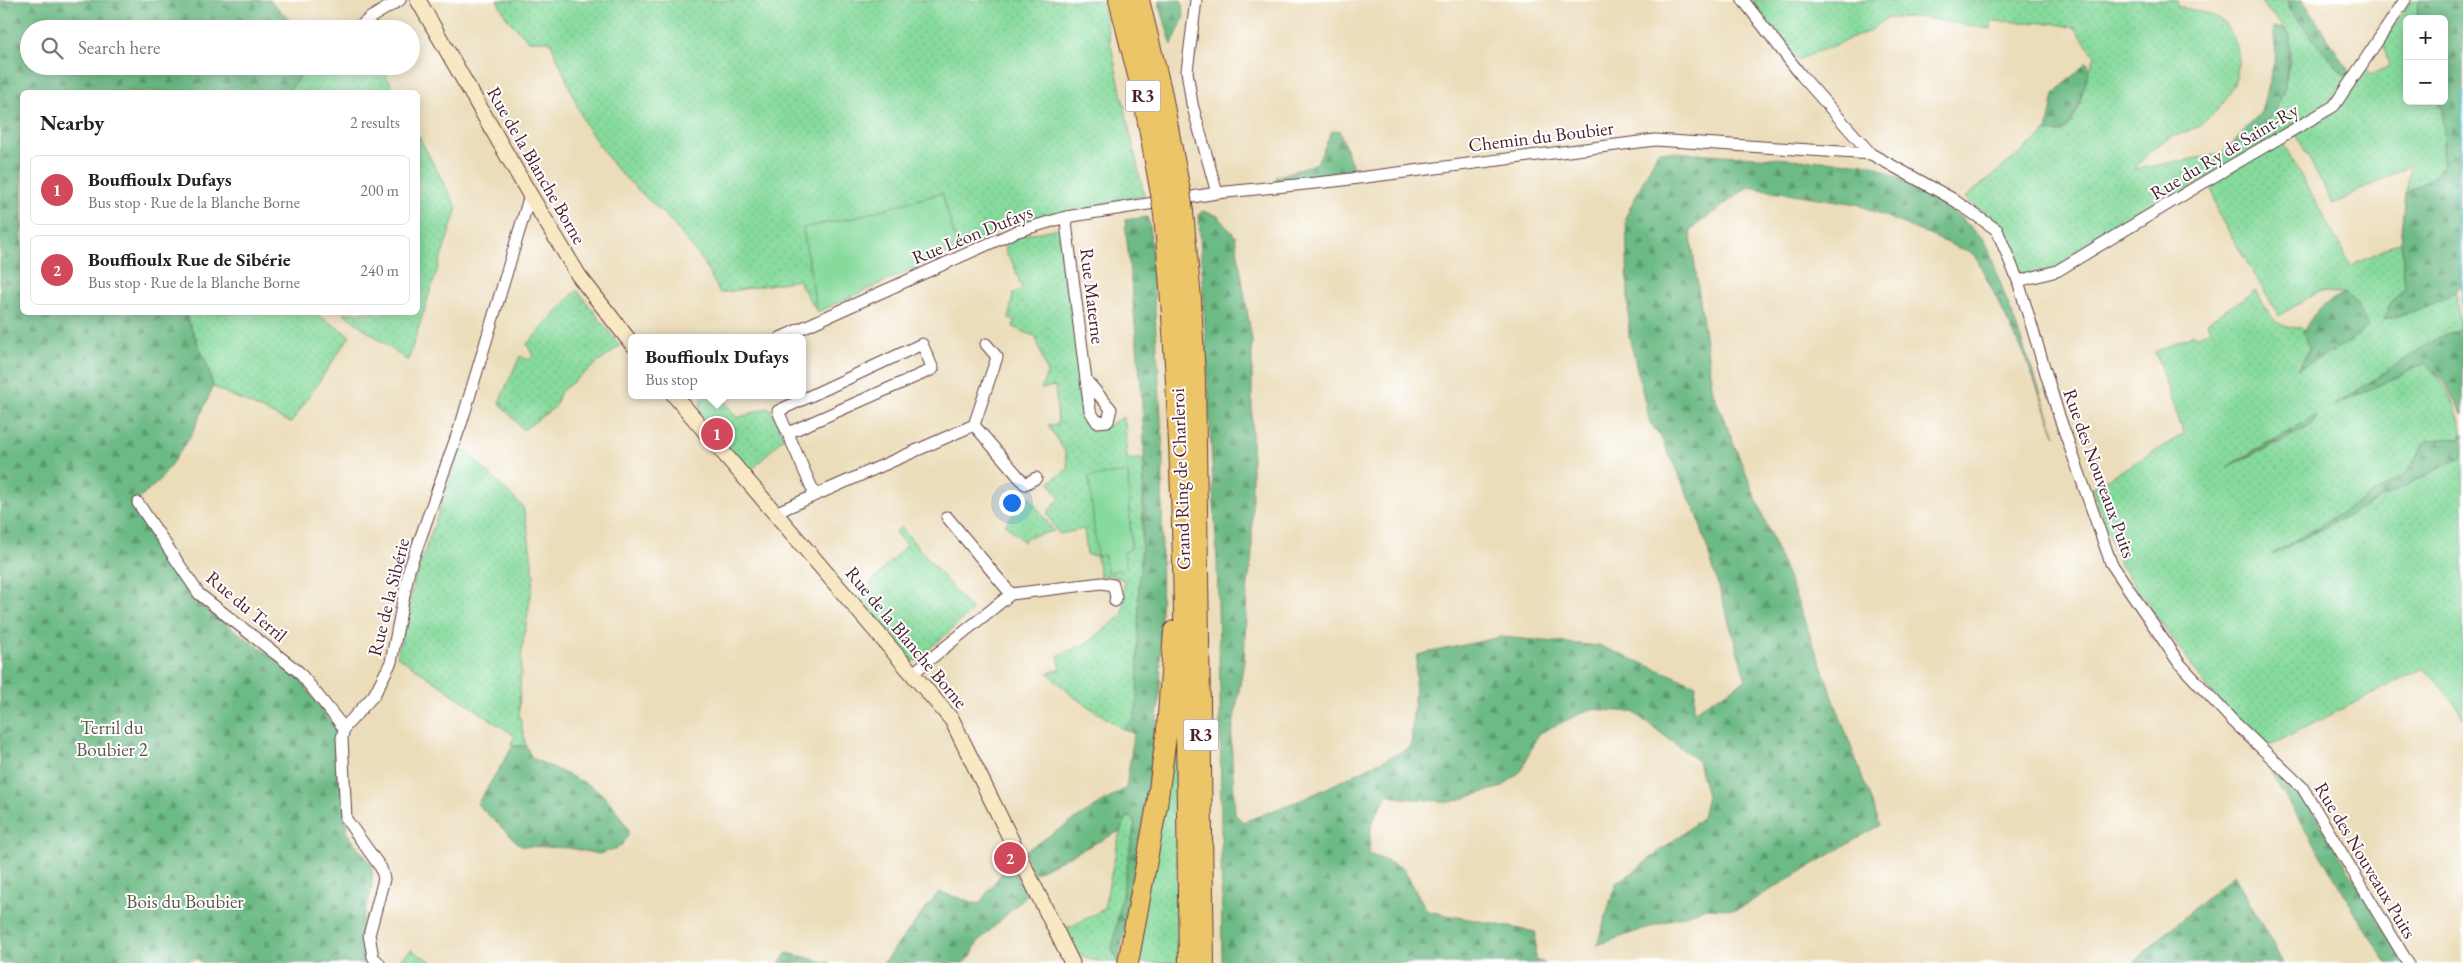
<!DOCTYPE html>
<html lang="en">
<head>
<meta charset="utf-8">
<style>
  body { margin:0; font-family:"EB Garamond",serif; background:#f2f2f2; color:#222 }
  .controls { position:absolute; right:15px; top:15px; display:grid; overflow:hidden; border-radius:8px; box-shadow:0 2px 12px #0003 }
  .controls button { width:45px; height:45px; display:grid; place-items:center; padding:0; border:0; border-bottom:1px solid #e0e0e0; background:#fff; color:#222; font:25px sans-serif }
  .you { position:absolute; left:1011px; top:502px; width:18px; height:18px; margin:-12px; border:4px solid #fff; border-radius:50%; background:#1a73e8; box-shadow:0 0 0 8px #1a73e833 }
  .badge { display:grid; place-items:center; width:32px; height:32px; border-radius:50%; background:#d1495b; color:#fff; font-size:16px; font-weight:700 }
  .pin { position:absolute; translate:-50% -50%; border:2px solid #fff; box-shadow:0 1px 5px #0006 }
  .popup { position:absolute; left:628px; top:334px; width:178px; height:65px; box-sizing:border-box; display:grid; place-content:center; border-radius:8px; background:#fff; filter:drop-shadow(0 1px 4px #0005); font-size:16px; white-space:nowrap; color:#767676 }
  .popup b { font-size:19px; color:#222 }
  .popup::after { content:''; position:absolute; left:50%; top:100%; margin-left:-10px; border:10px solid transparent; border-top-color:#fff }
  .list { margin:0; padding:0; list-style:none }
  h2 { display:flex; justify-content:space-between; align-items:center; height:65px; margin:0; padding:0 20px; font-size:21px }
  h2 small { font-size:16px; font-weight:400; color:#767676 }
  .list li { display:grid; grid-template-columns:32px 1fr auto; gap:15px; align-items:center; box-sizing:border-box; height:70px; margin:0 10px 10px; padding:0 10px; border:1px solid #e0e0e0; border-radius:8px }
  .list b { display:block; font-size:19px; white-space:nowrap }
  .list p { margin:0; font-size:16px; white-space:nowrap; color:#767676 }
  .list em { font-size:16px; font-style:normal; color:#767676 }
  .icon { flex:none; width:28px; height:28px; fill:none; stroke:currentColor; stroke-width:2; stroke-linecap:round; stroke-linejoin:round }
  .map { position:relative; flex:none; width:2463px; height:963px; overflow:hidden }
  .search { position:absolute; background:#fff; box-shadow:0 2px 12px #0003; left:20px; top:20px; width:400px; height:55px; display:flex; align-items:center; gap:12px; box-sizing:border-box; padding:0 18px; border-radius:28px; color:#767676; font-size:19px }
  .panel { position:absolute; background:#fff; box-shadow:0 2px 12px #0003; left:20px; top:90px; width:400px; height:225px; border-radius:8px }
  .map>svg:first-child { display:block }
</style>
</head>
<body>
<div class="map">
<svg width="2463" height="963" viewBox="0 0 2463 963">
  <defs>
    <pattern id="grass-dots" width="8" height="8" patternUnits="userSpaceOnUse" patternTransform="scale(1.25)"><rect width="8" height="8" fill="#86da9c"/><path d="M2 2h.1M6 6h.1" fill="none" stroke="#75bb87" stroke-width="1.8" stroke-linecap="round"/></pattern>
    <pattern id="forest-firs" width="22" height="20" patternUnits="userSpaceOnUse" patternTransform="scale(1.25)"><rect width="22" height="20" fill="#6cba84"/><path d="M5 1l3.5 6h-7zM16 11l3.5 6h-7z" fill="#5b976c"/></pattern>
  </defs>
  <rect width="100%" height="100%" fill="#fff"/>
  <filter id="ink" filterUnits="userSpaceOnUse"><feTurbulence type="fractalNoise" baseFrequency=".02" numOctaves="2"/><feDisplacementMap in="SourceGraphic" scale="10" xChannelSelector="R" yChannelSelector="G"/><feConvolveMatrix kernelMatrix="1 2 1 2 8 2 1 2 1" color-interpolation-filters="sRGB"/></filter>
  <filter id="wash" filterUnits="userSpaceOnUse"><feTurbulence type="fractalNoise" baseFrequency=".0096" numOctaves="4" result="noise"/><feDisplacementMap in="SourceGraphic" scale="20" xChannelSelector="R" yChannelSelector="G"/><feGaussianBlur stdDeviation="1.12" result="paint"/><feColorMatrix in="noise" values="0 0 0 0 0 0 0 0 0 0 0 0 0 0 0 0 0 1.4 0 .05"/><feComposite in="paint" operator="in"/></filter>
  <g filter="url(#wash)">
    <rect width="100%" height="100%" fill="#ebddba"/>
    <!-- grass -->
    <path fill="url(#grass-dots)" stroke="#687c64" fill-rule="evenodd" d="M 497,0 L 1101,0 L 1144,196 L 1011,225 L 958,249 L 942,193 L 852,218 L 803,228 L 817,312 L 798,280 L 720,293 L 703,261 L 671,221 L 616,169 L 586,126 L 550,41 L 529,41 L 508,20 Z
      M 1752,0 L 2177,0 L 2177,7 C 2205,12 2229,15 2236,46 C 2245,80 2223,112 2194,128 C 2184,134 2171,136 2162,142 C 2153,149 2141,160 2135,169 L 2220,154 L 2231,145 L 2252,138 L 2283,93 L 2290,61 L 2290,35 L 2259,0 L 2286,0 L 2290,11 L 2344,75 L 2350,73 L 2332,104 L 2055,269 L 2021,276 L 2000,226 L 1965,198 L 2047,131 L 2058,133 L 2066,130 L 2079,109 L 2082,90 L 2095,56 L 2075,28 L 2051,23 L 1991,21 L 1991,29 L 1917,17 L 1887,18 L 1870,31 L 1797,60 Z
      M 2412,0 L 2420,0 L 2417,9 L 2418,19 L 2407,19 L 2407,101 L 2436,101 L 2444,111 L 2443,164 L 2435,176 L 2406,193 L 2411,165 L 2333,204 L 2296,134 L 2337,108 L 2367,69 L 2371,75 L 2389,66 L 2383,41 Z
      M 308,66 L 381,66 L 395,92 L 288,92 Z
      M 418,135 L 457,208 L 408,361 L 343,313 L 418,312 Z
      M 2283,143 L 2351,266 L 2401,241 L 2405,287 L 2390,304 L 2385,320 L 2426,306 L 2455,292 L 2461,330 L 2437,338 L 2336,405 L 2426,363 C 2443,380 2463,412 2461,438 L 2427,440 L 2406,474 L 2281,550 L 2463,456 L 2463,718 L 2454,702 L 2424,668 L 2267,747 L 2217,701 L 2120,565 L 2092,488 L 2184,434 L 2155,352 L 2194,334 L 2197,337 L 2210,330 L 2207,322 L 2255,291 C 2269,311 2274,331 2300,327 L 2304,331 L 2310,348 L 2299,367 L 2357,304 L 2345,293 L 2317,292 L 2279,316 L 2217,212 L 2211,182 ZM 2313,424 L 2285,440 L 2234,463 L 2264,444 Z
      M 1060,228 L 1085,412 L 1108,426 L 1123,417 L 1125,423 L 1127,459 L 1144,459 L 1137,704 L 1134,718 L 1123,729 L 1071,695 L 1048,673 L 1061,669 L 1058,656 L 1089,642 L 1123,614 L 1124,580 L 1109,575 L 1100,577 L 1097,556 L 1087,555 L 1084,529 L 1059,534 L 1047,513 L 1060,498 L 1049,482 L 1068,469 L 1065,452 L 1048,425 L 1058,424 L 1055,386 L 1041,389 L 1047,373 L 1036,337 L 1013,327 L 1015,320 L 1009,318 L 1013,293 L 1022,290 L 1014,265 L 1006,254 L 1005,247 L 1012,237 ZM 1128,472 L 1131,549 L 1124,552 L 1107,572 L 1105,555 Z
      M 577,290 L 620,346 L 561,391 L 555,407 L 523,430 L 499,402 L 520,356 L 529,360 L 533,356 L 527,344 Z
      M 185,313 L 315,313 L 350,336 L 291,423 L 213,387 L 207,365 Z
      M 702,395 L 720,395 L 737,418 L 769,407 L 784,437 L 747,475 L 699,414 Z
      M 462,447 L 523,507 L 527,526 L 534,576 L 522,649 L 519,713 L 526,746 L 510,745 L 515,736 L 397,656 L 415,578 Z
      M 1029,497 L 1054,531 L 1027,537 L 1024,542 L 1005,524 Z
      M 901,527 L 972,611 L 916,661 L 910,659 L 856,599 L 906,545 L 895,532 Z
      M 1169,742 L 1176,745 L 1178,963 L 1133,963 Z
      M 1128,816 L 1135,821 L 1135,827 L 1113,950 L 1119,962 C 1084,963 1076,955 1058,930 L 1072,926 L 1104,909 L 1120,831 Z
      M 411,950 L 433,963 L 396,963 Z"/>
    <!-- forest -->
    <path fill="url(#forest-firs)" stroke="#5b6c58" d="M 0,0 L 270,0 L 298,29 L 29,29 L 29,66 L 308,66 L 288,92 L 22,92 L 22,312 L 185,313 L 207,365 L 213,387 L 191,436 L 159,481 L 131,505 L 202,607 L 295,673 L 338,731 L 348,834 L 373,867 L 371,893 L 362,920 L 367,963 L 200,963 L 200,959 L 150,963 L 0,963 Z
      M 1158,0 L 1181,0 L 1184,17 L 1172,45 Z
      M 2286,0 L 2303,0 L 2350,73 L 2344,75 L 2290,11 Z
      M 2420,0 L 2463,0 L 2463,90 L 2457,172 L 2460,286 C 2442,305 2409,312 2384,320 L 2390,304 L 2405,287 L 2401,241 L 2406,193 L 2435,176 L 2443,164 L 2444,111 L 2436,101 L 2444,101 L 2444,19 L 2418,19 L 2417,9 Z
      M 2273,27 L 2285,29 L 2290,35 C 2290,73 2284,112 2253,137 C 2247,141 2238,143 2231,145 L 2261,112 L 2276,54 Z
      M 2087,62 L 2090,69 C 2084,83 2076,129 2059,132 C 2056,133 2051,132 2047,131 L 2054,94 Z
      M 1339,130 L 1355,173 L 1276,183 L 1276,177 L 1317,163 L 1332,131 Z
      M 1658,151 L 1871,164 L 1935,195 L 1985,240 L 2056,436 L 2024,354 L 1975,255 L 1857,204 L 1748,187 L 1690,230 L 1713,392 L 1797,600 L 1880,825 L 1738,909 L 1706,908 L 1597,945 L 1616,883 L 1632,873 L 1702,818 L 1707,796 L 1698,761 L 1633,712 L 1590,709 L 1538,734 L 1521,771 L 1502,787 L 1451,802 L 1403,798 L 1387,794 L 1371,825 L 1369,854 L 1403,868 L 1427,911 L 1536,932 L 1535,960 L 1545,963 L 1222,963 L 1220,694 L 1217,560 L 1199,214 L 1203,211 L 1218,216 L 1235,236 L 1252,341 L 1252,555 L 1247,592 L 1244,661 L 1231,739 L 1235,814 L 1243,822 L 1306,798 L 1411,747 L 1417,655 L 1501,637 L 1600,646 L 1696,685 L 1693,712 L 1746,680 L 1698,517 L 1660,435 L 1650,423 L 1629,336 L 1626,216 Z
      M 1147,217 L 1150,226 L 1163,452 L 1160,694 L 1145,808 L 1119,962 L 1112,950 L 1135,821 L 1128,816 L 1120,831 L 1033,874 L 1025,851 L 1126,788 L 1134,734 L 1123,729 L 1134,718 L 1137,704 L 1139,585 L 1144,512 L 1144,442 L 1141,387 L 1125,220 Z
      M 2345,293 L 2357,304 L 2368,327 L 2345,345 L 2298,369 L 2310,349 L 2303,333 C 2314,310 2323,304 2345,293 Z
      M 2463,328 L 2463,415 L 2444,381 L 2426,363 L 2332,407 L 2437,338 Z
      M 2316,415 L 2313,424 L 2228,467 Z
      M 2463,433 L 2463,456 L 2271,555 L 2406,474 L 2427,440 L 2460,438 Z
      M 513,746 L 526,746 L 532,758 L 585,783 L 600,792 L 614,807 L 628,829 L 628,836 L 620,847 L 599,854 L 569,848 L 521,846 L 477,804 Z
      M 2274,769 L 2308,803 L 2404,963 L 2386,963 L 2270,772 Z
      M 1009,863 L 1027,895 L 977,943 L 971,956 L 964,963 L 883,963 L 939,892 L 979,904 Z
      M 2234,875 L 2283,963 L 2134,963 L 2162,936 Z
      M 787,953 L 830,963 L 779,963 Z"/>
    <!-- pitch -->
    <path fill="#86da9c" stroke="#687c64" d="M 942,193 L 958,249 L 817,312 L 803,228 L 852,218 Z
      M 1128,472 L 1131,549 L 1124,552 L 1127,569 L 1107,572 L 1105,555 L 1097,556 L 1089,477 Z"/>
    <g fill="none" stroke-linecap="round" stroke-linejoin="round">
      <!-- stream -->
      <path stroke="#47b5c0" stroke-width="3" d="M 2463,93 L 2457,202 L 2463,312"/>
    </g>
  </g>
  <g filter="url(#ink)">
    <g fill="none" stroke-linecap="round" stroke-linejoin="round">
      <defs>
        <path id="street" d="M 1196,0 L 1187,71 L 1192,104 L 1217,193
          M 1743,0 L 1801,75 L 1871,154 L 1951,198 L 1997,230 L 2018,281 L 2058,413 L 2111,563 L 2179,663 L 2232,720 L 2302,787 L 2408,963
          M 357,29 L 370,18 L 400,0
          M 1066,217 L 1067,231 L 1090,411 L 1097,422 L 1108,421 L 1111,409 L 1086,380
          M 2018,281 L 2057,271 L 2226,169 L 2334,106 L 2405,0
          M 780,338 L 1015,232 L 1066,217 L 1217,193 L 1335,181 L 1655,140 L 1871,154
          M 974,425 L 1025,484 L 1036,478
          M 788,433 L 933,369 L 922,344 L 778,411 L 815,495
          M 138,503 L 199,594 L 299,672 L 344,728
          M 775,513 L 974,425 L 997,357 L 986,344
          M 947,517 L 1011,594
          M 913,673 L 1011,594 L 1102,583 L 1113,585 L 1116,597 L 1115,601
          M 379,963 L 373,957 L 369,935 L 384,879 L 381,868 L 346,819 L 342,738 L 344,728 L 374,695 L 391,662 L 409,570 L 462,421 L 530,195"/>
        <path id="secondary" d="M 418,0 L 530,195 L 579,276 L 632,344
          M 674,395 L 952,720 L 1072,963"/>
        <path id="highway" d="M 1119,0 L 1143,95 L 1161,194
          M 1139,0 L 1161,90 L 1180,191
          M 1183,212 L 1191,300 L 1195,380 L 1204,963
          M 1164,215 C 1187,463 1185,714 1189,963
          M 1128,963 L 1157,805 L 1167,729 L 1174,631"/>
      </defs>
      <!-- street casing -->
      <use href="#street" stroke="#623c40" stroke-width="13"/>
      <!-- secondary casing -->
      <use href="#secondary" stroke="#623c40" stroke-width="17"/>
      <!-- highway casing -->
      <use href="#highway" stroke="#623c40" stroke-width="22"/>
      <!-- street -->
      <use href="#street" stroke="#fff" stroke-width="11"/>
      <!-- secondary -->
      <use href="#secondary" stroke="#f8e8c3" stroke-width="15"/>
      <!-- highway -->
      <use href="#highway" stroke="#edc569" stroke-width="20"/>
      <defs>
        <path id="highway-bridge" d="M 1180,191 L 1183,212
          M 1161,194 L 1164,215"/>
      </defs>
      <!-- highway-bridge casing -->
      <use href="#highway-bridge" stroke="#623c40" stroke-width="22" stroke-linecap="butt"/>
      <!-- highway-bridge -->
      <use href="#highway-bridge" stroke="#edc569" stroke-width="20"/>
    </g>
  </g>
  <g text-anchor="middle" stroke-width="4" stroke-linejoin="round" paint-order="stroke">
    <!-- shield labels -->
    <g fill="#fff" stroke="#80626b" stroke-width="1">
      <rect x="1125.5" y="80.5" width="35" height="31" rx="4"/>
      <rect x="1183.5" y="719.5" width="35" height="31" rx="4"/>
    </g>
    <g font-size="18" font-weight="bold" fill="#4a1f2b">
      <text x="1143" y="102">R3</text>
      <text x="1201" y="741">R3</text>
    </g>
    <!-- street labels -->
    <g font-size="19" fill="#4a1f2b" stroke="#fff">
      <text transform="translate(1541 136) rotate(-7)" y="7">Chemin du Boubier</text>
      <text transform="translate(2224 151) rotate(-31)" y="7">Rue du Ry de Saint-Ry</text>
      <text transform="translate(537 165) rotate(60)" y="7">Rue de la Blanche Borne</text>
      <text transform="translate(972 234) rotate(-22)" y="7">Rue Léon Dufays</text>
      <text transform="translate(1093 296) rotate(83)" y="7">Rue Materne</text>
      <text transform="translate(2100 473) rotate(70)" y="7">Rue des Nouveaux Puits</text>
      <text transform="translate(1180 479) rotate(-92)" y="7">Grand Ring de Charleroi</text>
      <text transform="translate(388 597) rotate(-76)" y="7">Rue de la Sibérie</text>
      <text transform="translate(247 606) rotate(40)" y="7">Rue du Terril</text>
      <text transform="translate(907 637) rotate(50)" y="7">Rue de la Blanche Borne</text>
      <text transform="translate(2366 860) rotate(59)" y="7">Rue des Nouveaux Puits</text>
    </g>
    <!-- park labels -->
    <g font-size="19" fill="#5c574d" stroke="#fff">
      <text x="112" y="734">Terril du<tspan x="112" dy="22">Boubier 2</tspan></text>
      <text x="185" y="908">Bois du Boubier</text>
    </g>
  </g>
</svg>
<div class="controls">
<button>+</button>
<button>−</button>
</div>
<div class="you"></div>
<div class="pin badge" style="left:717px;top:434px">1</div>
<div class="popup"><b>Bouffioulx Dufays</b>Bus stop</div>
<div class="pin badge" style="left:1010px;top:858px">2</div>
<div class="search"><svg class="icon" aria-label="search" viewBox="0 0 24 24"><circle cx="10" cy="10" r="6"/><path d="M15 15l6 6"/></svg>Search here</div>
<section class="panel">
<h2>Nearby<small>2 results</small></h2>
<ul class="list">
<li><span class="badge">1</span><div><b>Bouffioulx Dufays</b><p>Bus stop · Rue de la Blanche Borne</p></div><em>200 m</em></li>
<li><span class="badge">2</span><div><b>Bouffioulx Rue de Sibérie</b><p>Bus stop · Rue de la Blanche Borne</p></div><em>240 m</em></li>
</ul>
</section>
</div>
</body>
</html>
